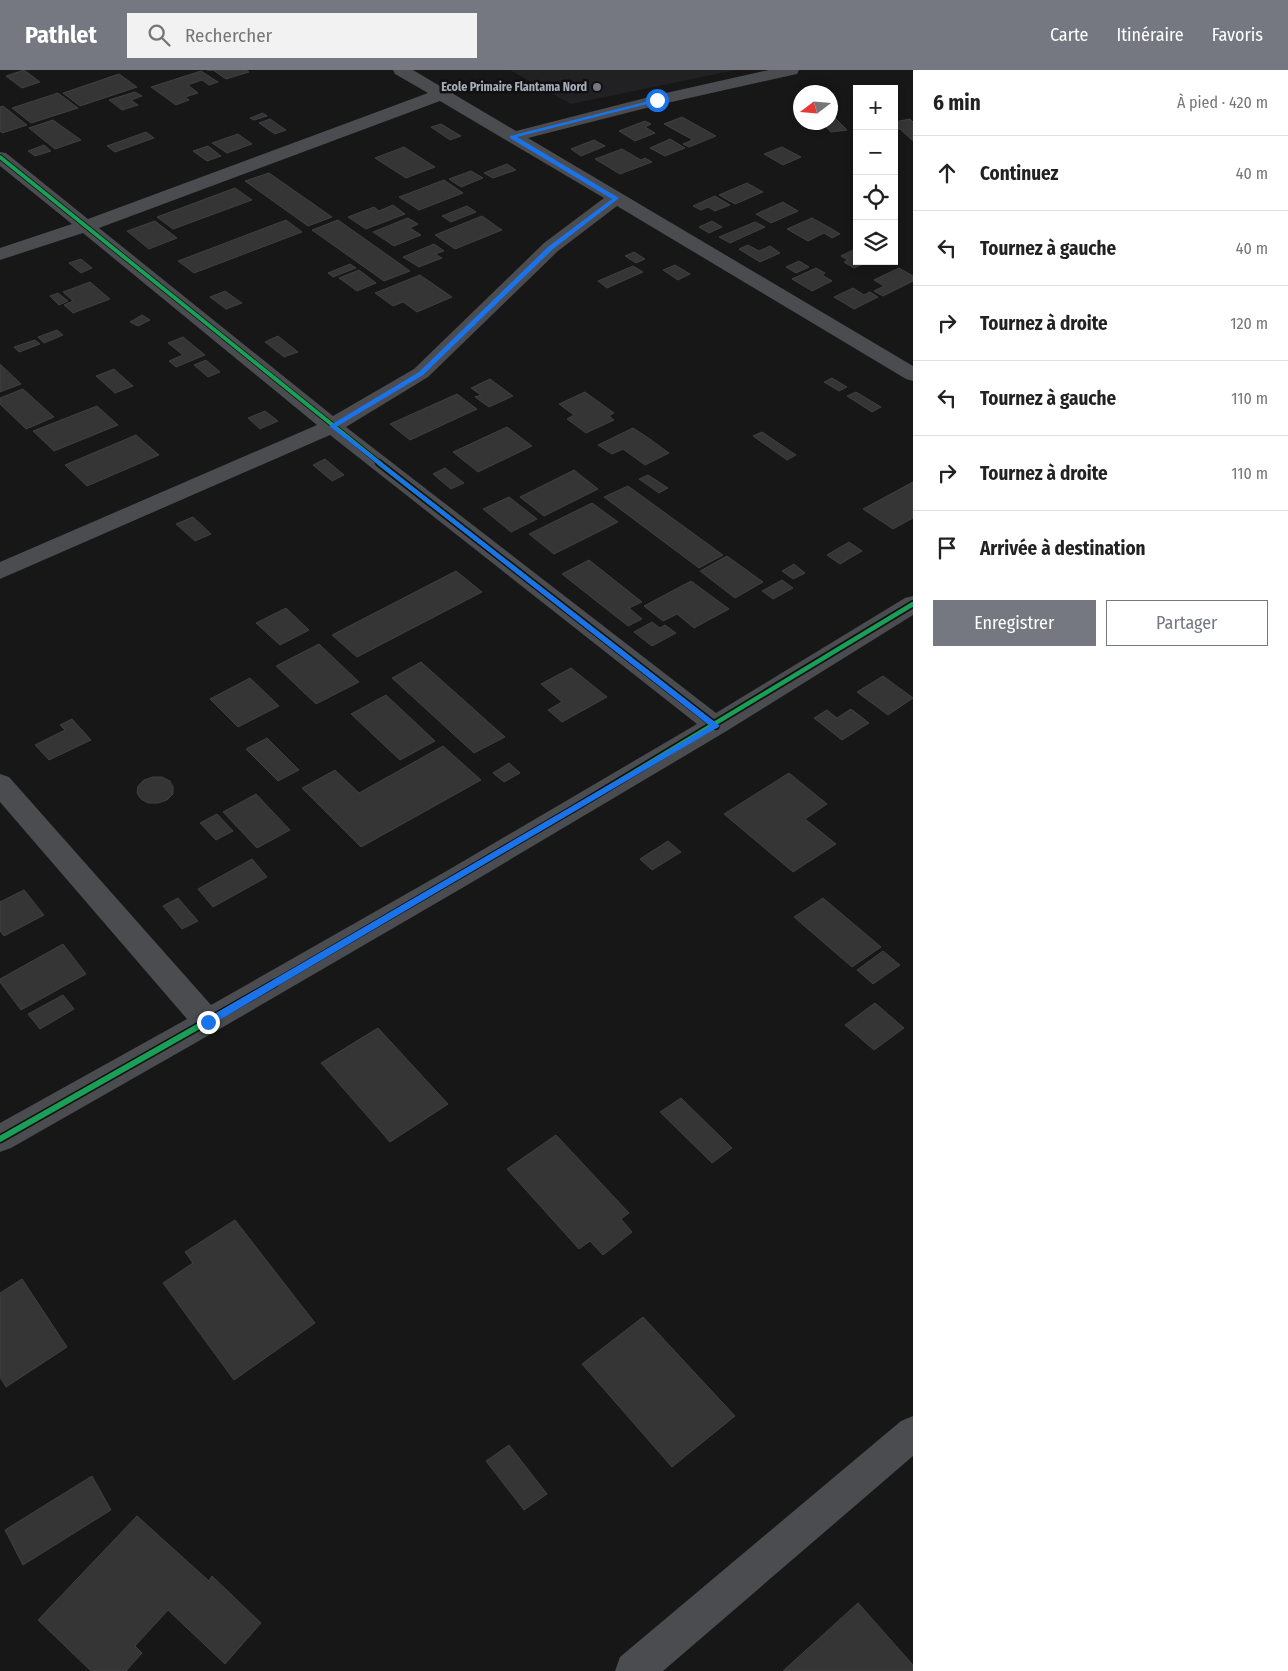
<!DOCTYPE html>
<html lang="fr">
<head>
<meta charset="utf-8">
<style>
  body { margin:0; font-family:"Fira Sans Condensed",sans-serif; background:#f2f2f2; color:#222 }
  .controls { position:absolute; right:15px; top:15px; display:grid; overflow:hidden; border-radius:0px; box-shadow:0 2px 8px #0003 }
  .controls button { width:45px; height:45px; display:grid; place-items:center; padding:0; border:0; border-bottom:1px solid #e0e0e0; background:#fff; color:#222; font:25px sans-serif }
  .compass { position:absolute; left:793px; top:15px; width:45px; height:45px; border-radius:50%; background:#fff; box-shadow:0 2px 8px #0003; rotate:254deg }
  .stop { position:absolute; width:15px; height:15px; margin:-11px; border:4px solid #1a73e8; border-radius:50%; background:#fff }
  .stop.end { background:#1a73e8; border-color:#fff; box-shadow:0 1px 5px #0008 }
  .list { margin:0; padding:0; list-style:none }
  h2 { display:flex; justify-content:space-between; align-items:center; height:65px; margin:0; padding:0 20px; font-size:21px }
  h2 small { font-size:16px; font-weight:400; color:#767676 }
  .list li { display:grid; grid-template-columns:32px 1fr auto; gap:15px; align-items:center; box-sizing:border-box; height:75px; padding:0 20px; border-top:1px solid #e0e0e0 }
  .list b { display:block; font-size:19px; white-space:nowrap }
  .list em { font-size:16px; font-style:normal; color:#767676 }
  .actions { display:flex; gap:10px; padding:15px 20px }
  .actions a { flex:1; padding:11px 0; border:1px solid #757880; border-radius:0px; text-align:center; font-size:18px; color:#757880 }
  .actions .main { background:#757880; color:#fff }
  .icon { flex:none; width:28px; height:28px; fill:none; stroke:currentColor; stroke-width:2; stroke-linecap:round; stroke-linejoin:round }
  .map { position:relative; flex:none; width:913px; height:1601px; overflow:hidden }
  header { display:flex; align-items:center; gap:30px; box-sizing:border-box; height:70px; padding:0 25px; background:#757880; color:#fff }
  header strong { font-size:24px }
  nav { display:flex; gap:28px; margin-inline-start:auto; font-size:18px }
  .search { width:350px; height:45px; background:#f2f2f2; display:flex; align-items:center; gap:12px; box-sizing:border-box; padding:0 18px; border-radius:0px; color:#767676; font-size:19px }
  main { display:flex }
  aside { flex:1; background:#fff }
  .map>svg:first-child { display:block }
</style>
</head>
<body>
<header>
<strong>Pathlet</strong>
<div class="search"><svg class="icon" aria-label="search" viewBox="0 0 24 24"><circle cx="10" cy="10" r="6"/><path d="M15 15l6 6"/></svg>Rechercher</div>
<nav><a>Carte</a><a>Itinéraire</a><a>Favoris</a></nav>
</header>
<main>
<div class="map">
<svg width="913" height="1601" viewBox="0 0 913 1601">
  <rect width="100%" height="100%" fill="#171717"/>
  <!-- built -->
  <path fill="#212123" d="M 510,0 L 736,0 L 571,34 Z"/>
  <!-- building -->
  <path fill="#353536" stroke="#3f4043" d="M 24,0 L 40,12 L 22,18 L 6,6 Z
    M 207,0 L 246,0 L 249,2 L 226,9 L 213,0 Z
    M 201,1 L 218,12 L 209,15 L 202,10 L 188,15 L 198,23 L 185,27 L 189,30 L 176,35 L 151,17 Z
    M 119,4 L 137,17 L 80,36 L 63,23 Z
    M 135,22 L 142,26 L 131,30 L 138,35 L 122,40 L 109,30 Z
    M 58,23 L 78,38 L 31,53 L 12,38 Z
    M 3,36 L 27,55 L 2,63 L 0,61 L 0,37 Z
    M 263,43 L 267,46 L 254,50 L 250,48 Z
    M 831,44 L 847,60 L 831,62 L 821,52 L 831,52 Z
    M 682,47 L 716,66 L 689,77 L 683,74 L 693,70 L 664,54 Z
    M 270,49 L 286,60 L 275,64 L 259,53 Z
    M 910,49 L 913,52 L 913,71 L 900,59 L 894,60 L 894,52 Z
    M 53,50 L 81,70 L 55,79 L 29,58 Z
    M 645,51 L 651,54 L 645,57 L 655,63 L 635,71 L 619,61 Z
    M 441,54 L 461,66 L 450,70 L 431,57 Z
    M 146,62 L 154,68 L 115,82 L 107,76 Z
    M 238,64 L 252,74 L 227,83 L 212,73 Z
    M 670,69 L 685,78 L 665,86 L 650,78 Z
    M 594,70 L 605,76 L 581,86 L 571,79 Z
    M 44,75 L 51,81 L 35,86 L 28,81 Z
    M 208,76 L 221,86 L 207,91 L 193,81 Z
    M 404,77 L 435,97 L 406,108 L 375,88 Z
    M 782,77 L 801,87 L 783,95 L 764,84 Z
    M 622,79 L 641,90 L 645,88 L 652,92 L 620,104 L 595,89 Z
    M 507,94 L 516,100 L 493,108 L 484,103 Z
    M 471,101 L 483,108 L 461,117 L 449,109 Z
    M 269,103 L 332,147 L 308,156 L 245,111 Z
    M 444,110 L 463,123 L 419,140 L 399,127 Z
    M 747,113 L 763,122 L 735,134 L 719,125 Z
    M 235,118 L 252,130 L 173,159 L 157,147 Z
    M 715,126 L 730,135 L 715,141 L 708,137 L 701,140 L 693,136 Z
    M 783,132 L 798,141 L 771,153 L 756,144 Z
    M 393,135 L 405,144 L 366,159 L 348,147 L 374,137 L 379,141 Z
    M 467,136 L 476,142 L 451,152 L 442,146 Z
    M 482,146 L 502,160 L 455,179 L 435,165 Z
    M 408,148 L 418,154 L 410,158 L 421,165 L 394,176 L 373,162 Z
    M 812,148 L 832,159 L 840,164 L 832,168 L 824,163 L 808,171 L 787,159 Z
    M 286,150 L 302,162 L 194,203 L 178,191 Z
    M 338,150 L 410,201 L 384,211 L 312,160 Z
    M 155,151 L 177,168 L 149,179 L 127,161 Z
    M 712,151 L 722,157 L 709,163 L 699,157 Z
    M 755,152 L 765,157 L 730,173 L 719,167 Z
    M 434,174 L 444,181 L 435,184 L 442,188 L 419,197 L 403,187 Z
    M 748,175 L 759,181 L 770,176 L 780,183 L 760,192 L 739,179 Z
    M 857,178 L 857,191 L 870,191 L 854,198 L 844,192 L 848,190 L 841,186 Z
    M 634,182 L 645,189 L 636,193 L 625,186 Z
    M 81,189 L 92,198 L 81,203 L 69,193 Z
    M 799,191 L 809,197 L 796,203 L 786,197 Z
    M 350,194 L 356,198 L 333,207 L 328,203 Z
    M 675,195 L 690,204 L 678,210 L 663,200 Z
    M 633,196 L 643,202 L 607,218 L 598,211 Z
    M 816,198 L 825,203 L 822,205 L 832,211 L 812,221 L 792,209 Z
    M 899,198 L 913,206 L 913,211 L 883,226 L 874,221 L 884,216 L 874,210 Z
    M 359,200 L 376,213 L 357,221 L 339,208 Z
    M 420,205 L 452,227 L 417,242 L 403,232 L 393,236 L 375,223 Z
    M 90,212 L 110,229 L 73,243 L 64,235 L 73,231 L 63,222 Z
    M 853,218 L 864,225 L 870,222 L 878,227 L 854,239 L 834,227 Z
    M 225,221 L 242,233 L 226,239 L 210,227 Z
    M 58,223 L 68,231 L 59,235 L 50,226 Z
    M 142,245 L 150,250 L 138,256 L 130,252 Z
    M 57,260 L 63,265 L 44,273 L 38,267 Z
    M 278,266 L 298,282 L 284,287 L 265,272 Z
    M 183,267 L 205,285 L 176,297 L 169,291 L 183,285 L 168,273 Z
    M 35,270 L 40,274 L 19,282 L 14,277 Z
    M 206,290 L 220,302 L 208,307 L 194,295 Z
    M 0,294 L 21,314 L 0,322 Z
    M 114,299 L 133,316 L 115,323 L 96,306 Z
    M 832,308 L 847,317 L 839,321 L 824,312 Z
    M 490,309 L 513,326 L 489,337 L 475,327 L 481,325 L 471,318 Z
    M 23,319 L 54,347 L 26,359 L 0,334 L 0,328 Z
    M 585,322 L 614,343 L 609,346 L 614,350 L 586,363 L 567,349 L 574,345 L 559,334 Z
    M 856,322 L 881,337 L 872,342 L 847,326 Z
    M 457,324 L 477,339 L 410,370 L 390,354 Z
    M 97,336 L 118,355 L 54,381 L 33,361 Z
    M 265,341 L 278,351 L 260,359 L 248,348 Z
    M 507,357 L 532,376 L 478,402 L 453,382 Z
    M 633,358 L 647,367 L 669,383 L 645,395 L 623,379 L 612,384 L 598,375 Z
    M 762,362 L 796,385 L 787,390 L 753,366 Z
    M 136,365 L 159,385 L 87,416 L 65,395 Z
    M 325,389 L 344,405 L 332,411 L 313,395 Z
    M 445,398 L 464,413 L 451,419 L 433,404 Z
    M 574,400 L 598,419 L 544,446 L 520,427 Z
    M 648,405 L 668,418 L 659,423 L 639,409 Z
    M 913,412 L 913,448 L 893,459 L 863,439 Z
    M 628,416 L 723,485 L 699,498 L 604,427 Z
    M 509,427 L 537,449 L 511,462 L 483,439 Z
    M 592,433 L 618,452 L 554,484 L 529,464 Z
    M 193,447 L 211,464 L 195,471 L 176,454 Z
    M 849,472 L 862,481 L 840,494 L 827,485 Z
    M 727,486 L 763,512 L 735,528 L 700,501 Z
    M 589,490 L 642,532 L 629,538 L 642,549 L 628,556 L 562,504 Z
    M 794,494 L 805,503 L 793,509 L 782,501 Z
    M 456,501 L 482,522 L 357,587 L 332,565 Z
    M 782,510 L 793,518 L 773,529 L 762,521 Z
    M 691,511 L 729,539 L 694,558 L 677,544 L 663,551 L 644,536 Z
    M 286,538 L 309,560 L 280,575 L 256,553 Z
    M 652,552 L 660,558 L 665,555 L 676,563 L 652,576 L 634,562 Z
    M 319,574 L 359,612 L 316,634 L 276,596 Z
    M 421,592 L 505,667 L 474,683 L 392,608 Z
    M 571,598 L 607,627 L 562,652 L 548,640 L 562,632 L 541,614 Z
    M 883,606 L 913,628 L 888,645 L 857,622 Z
    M 250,608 L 279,636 L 238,657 L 210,629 Z
    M 386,625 L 435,671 L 400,690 L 351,644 Z
    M 851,639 L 869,653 L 842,670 L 814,648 L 827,640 L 837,648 Z
    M 72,649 L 91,670 L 49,690 L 35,675 L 65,660 L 60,655 Z
    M 267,668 L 299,700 L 278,711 L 246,679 Z
    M 443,676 L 481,710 L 361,777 L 302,718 L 335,700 L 359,723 Z
    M 509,693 L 520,703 L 504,712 L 493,703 Z
    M 789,703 L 827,734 L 805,749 L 836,774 L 793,802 L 724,744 Z
    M 153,707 L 162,707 L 170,711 L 173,717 L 173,724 L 167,730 L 158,733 L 148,733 L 141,729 L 137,723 L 138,716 L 144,710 Z
    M 256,724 L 290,760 L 257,778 L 223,742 Z
    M 217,744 L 233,761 L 216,770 L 200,753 Z
    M 668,771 L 681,782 L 652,800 L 640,789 Z
    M 252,789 L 267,807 L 213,837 L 198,819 Z
    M 24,820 L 44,845 L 4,866 L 0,861 L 0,832 Z
    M 178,828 L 198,851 L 182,859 L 163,836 Z
    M 823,828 L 881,877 L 852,897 L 794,847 Z
    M 63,874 L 86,904 L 21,940 L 0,912 L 0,909 Z
    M 883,881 L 900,895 L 873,914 L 857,900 Z
    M 63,925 L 74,939 L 40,959 L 28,944 Z
    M 875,933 L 904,958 L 874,980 L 845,955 Z
    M 378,958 L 448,1034 L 390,1072 L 321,993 Z
    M 681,1028 L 732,1078 L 712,1093 L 660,1042 Z
    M 556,1065 L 629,1143 L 621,1149 L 632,1162 L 603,1185 L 590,1171 L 579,1179 L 507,1099 Z
    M 235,1150 L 315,1253 L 234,1310 L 163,1213 L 193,1193 L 185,1182 Z
    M 22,1209 L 67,1277 L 6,1317 L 0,1307 L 0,1223 Z
    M 643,1247 L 735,1346 L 672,1397 L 582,1294 Z
    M 509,1375 L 547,1424 L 524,1440 L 486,1391 Z
    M 92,1406 L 111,1440 L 23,1495 L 5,1460 Z
    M 137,1446 L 209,1511 L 212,1506 L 261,1553 L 225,1594 L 168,1540 L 135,1576 L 142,1583 L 126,1601 L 91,1601 L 38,1550 Z
    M 858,1533 L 913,1595 L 913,1601 L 783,1601 Z"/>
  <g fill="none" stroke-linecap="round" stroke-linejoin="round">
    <!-- street -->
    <path fill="#4b4c50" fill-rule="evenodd" d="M 393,0 L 413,0 L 516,61 L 657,25 L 769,0 L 799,0 L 797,4 L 658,35 L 528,68 L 913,296 L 913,311 L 906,309 L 617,136 L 558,181 L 428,307 L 346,357 L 716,643 L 905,528 L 913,526 L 913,545 L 725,662 L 469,814 L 218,960 L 11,1078 L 0,1082 L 0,1053 L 187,949 L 0,732 L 0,704 L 9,707 L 211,935 L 450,799 L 697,654 L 330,365 L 0,509 L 0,492 L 317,355 L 83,163 L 0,190 L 0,178 L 72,154 L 0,96 L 0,82 L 6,83 L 88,149 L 428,23 L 395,4 ZM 440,31 L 604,128 L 544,173 L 414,299 L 333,346 L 99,158 Z
      M 913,1346 L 913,1386 L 663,1601 L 615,1601 L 620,1587 L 901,1351 Z"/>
    <defs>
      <path id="cycleway-far2" d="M 0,87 L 381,394"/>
      <path id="cycleway-far1" d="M 379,393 L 716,656
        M 273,914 L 573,739 L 913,534"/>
      <path id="cycleway" d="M 0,1069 L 275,913"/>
    </defs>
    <!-- cycleway-far2 casing -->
    <use href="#cycleway-far2" stroke="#111113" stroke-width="5.5"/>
    <!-- cycleway-far1 casing -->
    <use href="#cycleway-far1" stroke="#111113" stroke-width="8"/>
    <!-- cycleway casing -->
    <use href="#cycleway" stroke="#111113" stroke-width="9"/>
    <!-- cycleway-far2 -->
    <use href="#cycleway-far2" stroke="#1a9f57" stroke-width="4"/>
    <!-- cycleway-far1 -->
    <use href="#cycleway-far1" stroke="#1a9f57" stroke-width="4.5"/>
    <!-- cycleway -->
    <use href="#cycleway" stroke="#1a9f57" stroke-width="6"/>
  </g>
  <!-- route -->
  <path fill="#1a73e8" d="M 657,29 L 659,31 L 517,67 L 619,128 L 553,179 L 423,305 L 336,357 L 720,656 L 211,955 L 204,955 L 204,950 L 710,656 L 329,356 L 419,302 L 549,176 L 612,129 L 510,68 L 510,66 Z"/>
  <!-- markers -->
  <circle fill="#757880" stroke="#111113" stroke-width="2" cx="597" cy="17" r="5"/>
  <g text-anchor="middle" stroke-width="5" stroke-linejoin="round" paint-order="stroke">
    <!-- far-poi labels -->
    <g font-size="12" font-weight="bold" fill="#a8adb8" stroke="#111113" text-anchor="end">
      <text x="587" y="21">Ecole Primaire Flantama Nord</text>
    </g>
  </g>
</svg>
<div class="controls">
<button>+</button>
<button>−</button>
<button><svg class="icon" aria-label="locate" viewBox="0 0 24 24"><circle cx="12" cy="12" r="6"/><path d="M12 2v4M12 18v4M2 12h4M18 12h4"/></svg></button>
<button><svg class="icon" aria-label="layers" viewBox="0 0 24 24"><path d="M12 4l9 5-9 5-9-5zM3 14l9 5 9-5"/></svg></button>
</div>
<svg class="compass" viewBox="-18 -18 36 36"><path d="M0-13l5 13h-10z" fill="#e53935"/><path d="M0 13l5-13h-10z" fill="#767676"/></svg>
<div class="stop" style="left:657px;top:30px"></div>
<div class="stop end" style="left:208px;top:952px"></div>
</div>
<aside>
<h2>6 min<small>À pied · 420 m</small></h2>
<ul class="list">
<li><svg class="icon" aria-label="ahead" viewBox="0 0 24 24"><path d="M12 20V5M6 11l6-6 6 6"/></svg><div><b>Continuez</b></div><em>40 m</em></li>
<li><svg class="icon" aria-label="left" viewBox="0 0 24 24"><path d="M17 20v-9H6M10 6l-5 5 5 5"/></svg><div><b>Tournez à gauche</b></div><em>40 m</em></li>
<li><svg class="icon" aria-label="right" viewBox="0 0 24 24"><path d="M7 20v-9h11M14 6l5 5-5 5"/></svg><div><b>Tournez à droite</b></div><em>120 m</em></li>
<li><svg class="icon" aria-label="left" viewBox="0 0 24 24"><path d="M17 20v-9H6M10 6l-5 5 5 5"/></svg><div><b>Tournez à gauche</b></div><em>110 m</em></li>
<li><svg class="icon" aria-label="right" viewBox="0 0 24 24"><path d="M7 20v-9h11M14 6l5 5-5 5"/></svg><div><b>Tournez à droite</b></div><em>110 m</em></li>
<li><svg class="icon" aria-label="arrive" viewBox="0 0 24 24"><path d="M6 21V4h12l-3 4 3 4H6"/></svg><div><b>Arrivée à destination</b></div></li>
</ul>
<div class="actions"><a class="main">Enregistrer</a><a>Partager</a></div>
</aside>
</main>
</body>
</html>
